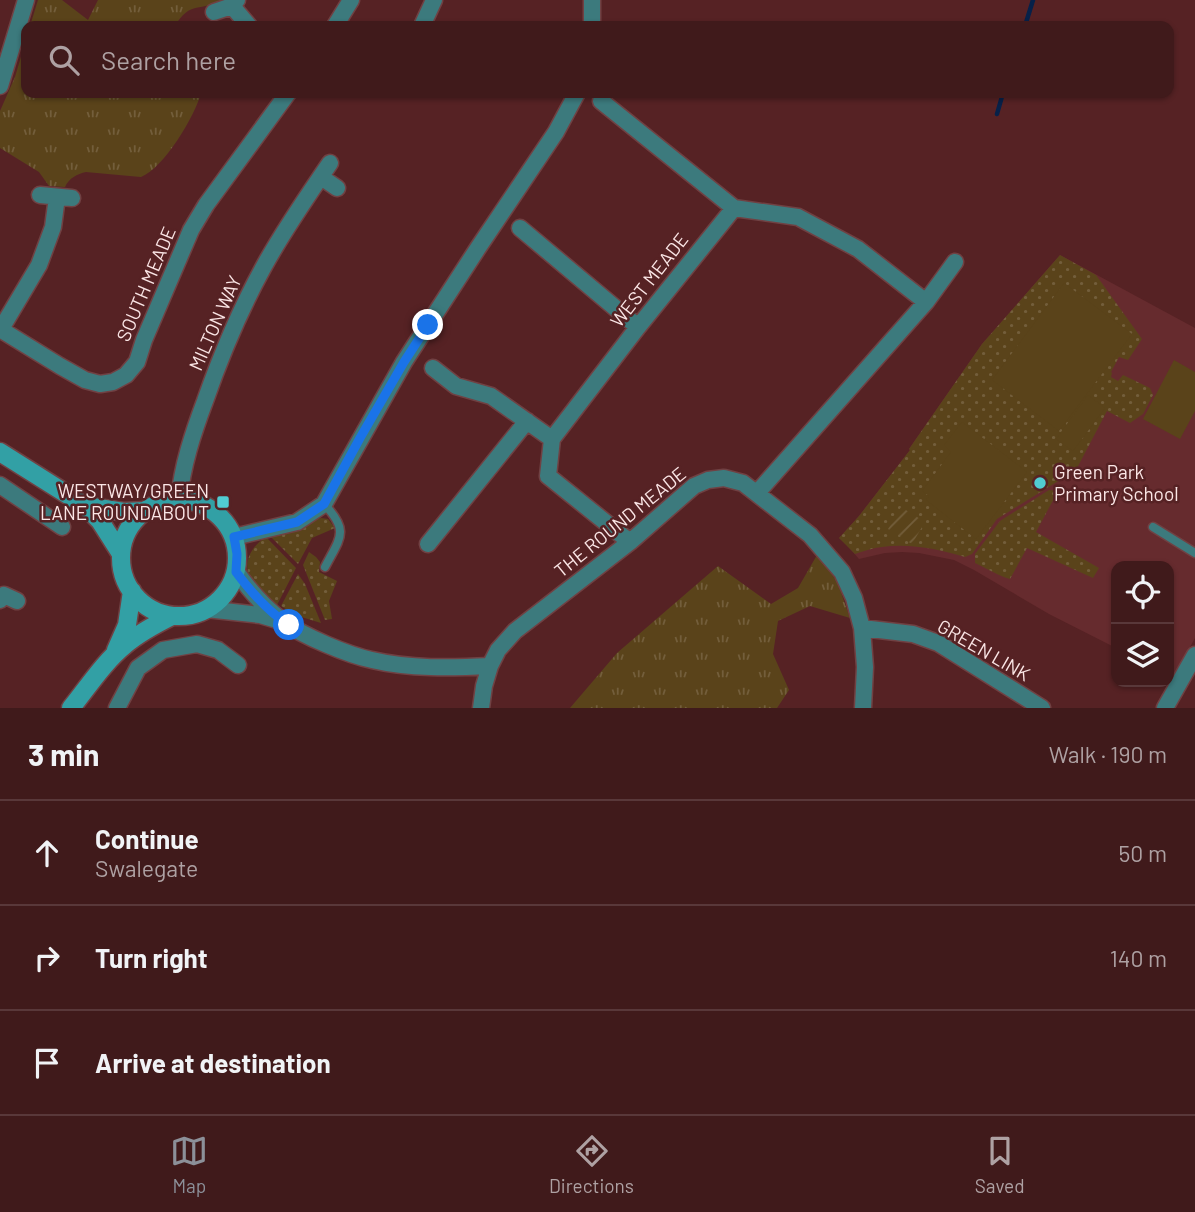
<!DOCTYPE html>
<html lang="en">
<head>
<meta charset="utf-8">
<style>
  body { margin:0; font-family:Barlow,sans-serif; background:#472324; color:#f1f3f6 }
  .controls { position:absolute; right:21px; bottom:21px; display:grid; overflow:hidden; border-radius:14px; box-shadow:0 2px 5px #0004 }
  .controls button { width:63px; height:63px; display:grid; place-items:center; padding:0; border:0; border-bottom:2px solid #59383a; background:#401a1b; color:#f1f3f6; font:35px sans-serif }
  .stop { position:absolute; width:21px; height:21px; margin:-16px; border:5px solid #1a73e8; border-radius:50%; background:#fff }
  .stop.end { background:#1a73e8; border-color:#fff; box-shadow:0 2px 7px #0008 }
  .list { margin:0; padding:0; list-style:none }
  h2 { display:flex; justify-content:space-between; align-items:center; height:91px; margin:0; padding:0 28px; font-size:30px }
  h2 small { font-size:23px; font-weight:400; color:#aea1a3 }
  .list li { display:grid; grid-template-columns:46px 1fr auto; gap:21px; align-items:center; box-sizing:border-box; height:105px; padding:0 28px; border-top:2px solid #59383a }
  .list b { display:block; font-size:26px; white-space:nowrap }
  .list p { margin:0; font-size:23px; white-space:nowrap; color:#aea1a3 }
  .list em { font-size:23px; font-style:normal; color:#aea1a3 }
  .icon { flex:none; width:38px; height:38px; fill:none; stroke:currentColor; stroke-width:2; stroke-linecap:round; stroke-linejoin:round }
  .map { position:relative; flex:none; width:1195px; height:708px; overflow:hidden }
  .search { position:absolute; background:#401a1b; box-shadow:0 2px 5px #0004; left:21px; right:21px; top:21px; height:77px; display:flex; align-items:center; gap:18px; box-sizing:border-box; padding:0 24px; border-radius:14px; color:#aea1a3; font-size:26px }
  .sheet { height:406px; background:#401a1b }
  nav { display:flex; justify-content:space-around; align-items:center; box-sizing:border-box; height:98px; border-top:2px solid #59383a; background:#401a1b; font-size:19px; color:#aea1a3 }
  nav a { display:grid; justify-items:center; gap:4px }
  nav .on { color:#8c9099 }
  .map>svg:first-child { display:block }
</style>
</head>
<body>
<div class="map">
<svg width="1195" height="708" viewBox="0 0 1195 708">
  <defs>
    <pattern id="grass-dots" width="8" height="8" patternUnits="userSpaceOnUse" patternTransform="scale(1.75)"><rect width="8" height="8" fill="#5a431a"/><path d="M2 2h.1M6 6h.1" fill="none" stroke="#735e3b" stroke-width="1.8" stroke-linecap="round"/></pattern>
    <pattern id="park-tufts" width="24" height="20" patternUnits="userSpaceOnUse" patternTransform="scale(1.75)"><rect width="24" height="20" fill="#5a431a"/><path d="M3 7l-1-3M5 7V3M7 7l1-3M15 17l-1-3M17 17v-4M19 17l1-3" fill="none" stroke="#735e3b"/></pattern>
    <pattern id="garden-furrows" width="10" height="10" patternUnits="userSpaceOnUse" patternTransform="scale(1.75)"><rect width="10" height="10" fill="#5a431a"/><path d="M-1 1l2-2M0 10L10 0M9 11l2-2" fill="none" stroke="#735e3b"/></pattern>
  </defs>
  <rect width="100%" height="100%" fill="#562224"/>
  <!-- built -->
  <path fill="#662b2e" d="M 1060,255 L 1195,328 L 1195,638 L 1174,676 L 1169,673 L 1169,566 L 1116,566 L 1116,648 L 1049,614 L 974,570 L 954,560 L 919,553 L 902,552 L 885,553 L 859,559 L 845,543 L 839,538 L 859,516 L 910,450 L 909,449 L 982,344 Z"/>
  <!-- grass -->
  <path fill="url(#grass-dots)" d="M 1060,255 L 1096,275 L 1142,339 L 1128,360 L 1119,357 L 1111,372 L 1112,373 L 1111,377 L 1118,381 L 1123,375 L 1150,388 L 1153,395 L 1143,414 L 1130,423 L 1107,411 L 1076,470 L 997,519 L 972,554 L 965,557 C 939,549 909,543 882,547 C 873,548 864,551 855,554 L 839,538 L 859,516 L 910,450 L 909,449 L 982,344 Z
    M 1049,490 L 1058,491 L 1036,532 L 1099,568 L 1093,578 L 1027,548 L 1010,579 C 999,576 986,568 975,563 L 975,554 L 1000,521 Z
    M 321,518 L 328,519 L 335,528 L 312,538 L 298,564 L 269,535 Z
    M 266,537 L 296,568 L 276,607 C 268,599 253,586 249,576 C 243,560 253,545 266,537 Z
    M 309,552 L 316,557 L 320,562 L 319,572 L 337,581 L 329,601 L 332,619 L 325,620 L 303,565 Z
    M 298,574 L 305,584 L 321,623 L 295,615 L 281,606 Z"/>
  <!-- park -->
  <path fill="url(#park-tufts)" d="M 38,0 L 62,0 L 88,20 L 98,0 L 223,0 C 201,12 190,0 175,26 L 30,26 Z
    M 26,40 L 26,93 L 201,93 C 195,116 164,168 141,177 L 86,172 C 77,174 69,178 65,187 L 49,186 L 39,172 L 0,148 L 0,111 L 15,77 Z
    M 817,555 L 837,581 L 850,618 L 810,606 L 778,621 L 773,654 L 789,690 L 777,708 L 570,708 L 617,653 L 718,566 L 771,604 L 798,588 Z"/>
  <!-- garden -->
  <path fill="url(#garden-furrows)" d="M 901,507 L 925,522 L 912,544 L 888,529 Z"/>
  <!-- pitch -->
  <path fill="#5a431a" d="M 1064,283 L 1132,334 L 1059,431 L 992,380 Z
    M 1174,360 L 1195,372 L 1195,411 L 1180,439 L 1143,419 Z
    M 1088,395 L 1105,408 L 1073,451 L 1056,439 Z
    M 962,422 L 1027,472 L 976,539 L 926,500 L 929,496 L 922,491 L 951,452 L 944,445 Z"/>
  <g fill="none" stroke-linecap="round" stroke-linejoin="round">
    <!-- stream -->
    <path stroke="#072149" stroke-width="4.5" d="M 1025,26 L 1033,0
      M 997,114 L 1003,93"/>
    <defs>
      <path id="service" d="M 324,504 C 350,531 340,538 325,567
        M 1153,527 L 1195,553"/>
      <path id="minor" d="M 232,6 L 249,26
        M 214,12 L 232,6 L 237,0
        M 335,26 L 351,0
        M 422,26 L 434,0
        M 592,26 L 592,0
        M 0,86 L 26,0
        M 601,101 L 734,208
        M 321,177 L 337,188
        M 40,195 L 72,198
        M 734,208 L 798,217 L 858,249 L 926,302
        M 520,228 L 638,327
        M 0,329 L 60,366 L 85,380 L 100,384 L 113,382 L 126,375 L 137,362 L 144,340 L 191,230 L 206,205 L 288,93
        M 1,329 L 39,265 L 53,227 L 57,197
        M 433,368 L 456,386 L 491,396 L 552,439
        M 0,485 L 62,527
        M 757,493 L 926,302 L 955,262
        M 179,500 C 182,466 193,433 205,401 C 221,355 240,310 263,268 C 283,231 307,197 330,163
        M 234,537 L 297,522 L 324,504 L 404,362 L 478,248 L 556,132 L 577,93
        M 630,542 L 548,476 L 552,439 L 638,327 L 734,208
        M 428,544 L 527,421
        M 236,571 C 249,590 265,608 284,622 C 303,636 348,655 372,660 C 410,669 451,668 490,666
        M 0,600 L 4,595 L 17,601
        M 206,609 L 260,615 L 277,620
        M 862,628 L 913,634 L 938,643 L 1042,708
        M 117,708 L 138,668 L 163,650 L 197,644 L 218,650 L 238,665
        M 481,708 L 484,686 L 490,666 L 498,650 L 515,631 L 630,542 L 694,486 L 708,480 L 724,478 L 743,483 L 810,535 L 842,572 L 854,598 L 862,628 L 865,667 L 863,708
        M 1165,708 L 1195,655"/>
      <path id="secondary" d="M 0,452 L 84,505 L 100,521 L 121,554
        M121 558a58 58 0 1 1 116 0a58 58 0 1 1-116 0Z
        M 86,506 L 124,512 L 145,511
        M 116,650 L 127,625 L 132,591
        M 71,708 C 88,687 104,662 125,645 C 139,633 156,624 172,616"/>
    </defs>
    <!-- service casing -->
    <use href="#service" stroke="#704143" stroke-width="11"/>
    <!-- minor casing -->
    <use href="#minor" stroke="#704143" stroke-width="19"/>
    <!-- secondary casing -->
    <use href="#secondary" stroke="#704143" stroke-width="21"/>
    <!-- service -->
    <use href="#service" stroke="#3c7a7d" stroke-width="8"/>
    <!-- minor -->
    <use href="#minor" stroke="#3c7a7d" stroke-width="16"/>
    <!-- secondary -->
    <use href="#secondary" stroke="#32a0a5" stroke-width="18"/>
  </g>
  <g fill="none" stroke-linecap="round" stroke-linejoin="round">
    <!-- route -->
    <path stroke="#1a73e8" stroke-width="9" d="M 289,625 C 268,612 251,592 236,572 L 237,554 L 234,537 L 297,522 L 324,504 L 360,438 L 404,362 L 428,325"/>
  </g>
  <!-- markers -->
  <g fill="#51ccd2" stroke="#562224" stroke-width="2.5">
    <circle cx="1040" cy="483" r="7"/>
    <rect x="216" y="495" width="14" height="14" rx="3.5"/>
  </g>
  <g text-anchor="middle" stroke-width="5" stroke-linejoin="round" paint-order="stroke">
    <!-- street labels -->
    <g font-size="19" fill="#fbe6e6" stroke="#562224">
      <text transform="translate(649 280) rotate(-52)" y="7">WEST MEADE</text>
      <text transform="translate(146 284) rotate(-67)" y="7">SOUTH MEADE</text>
      <text transform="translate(215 323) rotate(-66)" y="7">MILTON WAY</text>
      <text transform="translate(620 522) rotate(-39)" y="7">THE ROUND MEADE</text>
      <text transform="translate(984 650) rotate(30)" y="7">GREEN LINK</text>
    </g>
    <!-- poi labels -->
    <g font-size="19" fill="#fbe6e6" stroke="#562224" text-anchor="start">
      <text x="1054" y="479">Green Park<tspan x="1054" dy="22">Primary School</tspan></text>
      <text x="209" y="498" text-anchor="end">WESTWAY/GREEN<tspan x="209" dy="22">LANE ROUNDABOUT</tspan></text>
    </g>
  </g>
</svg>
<div class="controls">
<button><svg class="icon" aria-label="locate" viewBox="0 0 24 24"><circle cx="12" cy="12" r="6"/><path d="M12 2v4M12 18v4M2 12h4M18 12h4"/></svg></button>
<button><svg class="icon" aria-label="layers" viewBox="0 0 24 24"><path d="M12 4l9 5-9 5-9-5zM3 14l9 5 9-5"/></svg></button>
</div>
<div class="stop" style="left:289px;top:625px"></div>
<div class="stop end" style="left:428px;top:325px"></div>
<div class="search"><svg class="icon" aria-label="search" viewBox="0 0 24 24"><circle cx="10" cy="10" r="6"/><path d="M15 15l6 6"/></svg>Search here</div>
</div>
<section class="sheet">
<h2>3 min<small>Walk · 190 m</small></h2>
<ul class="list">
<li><svg class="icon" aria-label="ahead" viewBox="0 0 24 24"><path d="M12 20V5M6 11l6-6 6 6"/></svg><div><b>Continue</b><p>Swalegate</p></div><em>50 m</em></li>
<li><svg class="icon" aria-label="right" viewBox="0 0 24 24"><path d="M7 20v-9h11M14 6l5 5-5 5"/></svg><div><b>Turn right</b></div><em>140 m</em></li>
<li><svg class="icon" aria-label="arrive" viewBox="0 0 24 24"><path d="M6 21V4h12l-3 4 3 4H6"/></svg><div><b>Arrive at destination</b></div></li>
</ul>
</section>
<nav>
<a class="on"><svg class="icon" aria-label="map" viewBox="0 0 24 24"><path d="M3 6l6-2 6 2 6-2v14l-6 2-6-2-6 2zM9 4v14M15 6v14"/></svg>Map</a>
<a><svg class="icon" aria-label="directions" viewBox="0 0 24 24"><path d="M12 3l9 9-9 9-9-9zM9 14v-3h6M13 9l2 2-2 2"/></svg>Directions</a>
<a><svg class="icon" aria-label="saved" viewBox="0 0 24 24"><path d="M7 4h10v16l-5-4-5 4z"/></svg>Saved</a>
</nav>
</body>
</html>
